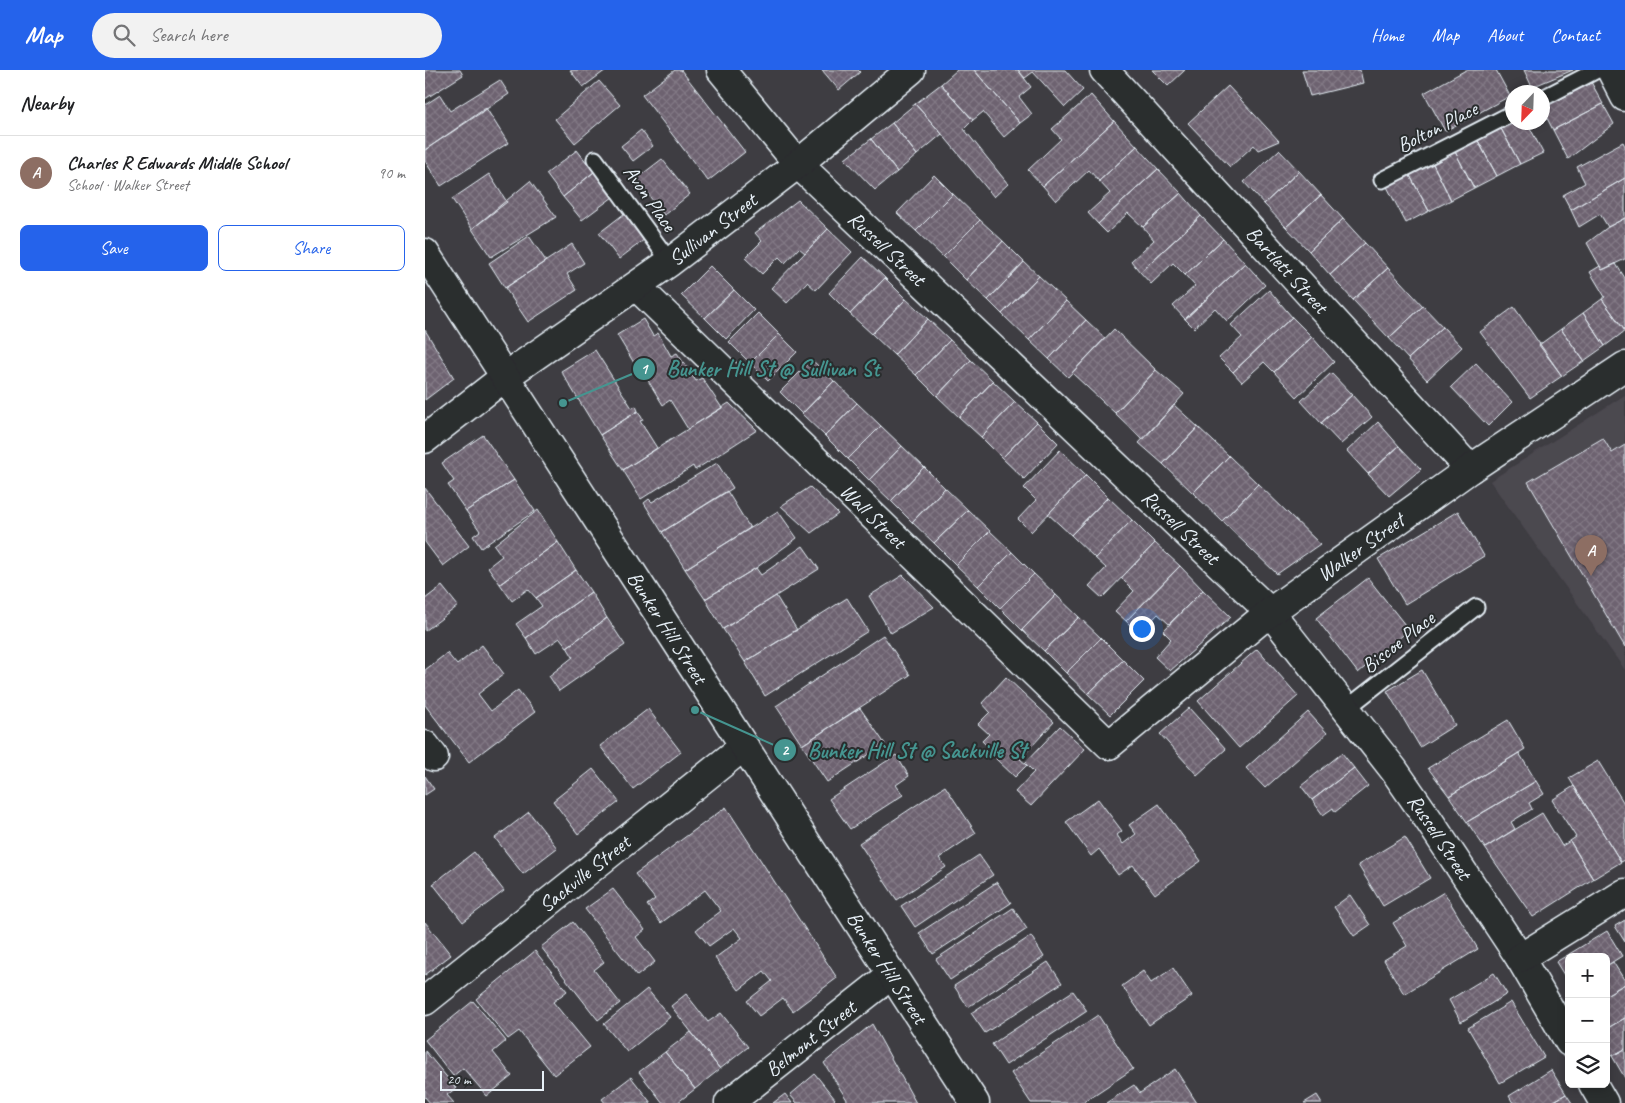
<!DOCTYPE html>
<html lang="en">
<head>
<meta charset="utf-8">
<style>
  body { margin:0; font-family:Caveat,sans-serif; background:#f2f2f2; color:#202124 }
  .controls { position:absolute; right:15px; bottom:15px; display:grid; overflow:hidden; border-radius:8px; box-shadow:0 2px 8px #0003 }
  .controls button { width:45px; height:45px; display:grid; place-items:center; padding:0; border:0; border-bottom:1px solid #e0e0e0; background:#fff; color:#202124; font:25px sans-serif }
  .compass { position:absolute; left:1080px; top:15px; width:45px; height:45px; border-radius:50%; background:#fff; box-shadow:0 2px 8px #0003; rotate:203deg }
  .scale { position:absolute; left:15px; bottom:12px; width:104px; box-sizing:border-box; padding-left:5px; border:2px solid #e8f1f8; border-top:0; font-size:14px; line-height:18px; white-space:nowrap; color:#e8f1f8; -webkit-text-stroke:4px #2a2d2e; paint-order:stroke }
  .you { position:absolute; left:716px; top:558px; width:18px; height:18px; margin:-12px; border:4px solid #fff; border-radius:50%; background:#1a73e8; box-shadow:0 0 0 8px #1a73e833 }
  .badge { display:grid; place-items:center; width:32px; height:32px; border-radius:50%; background:#2563eb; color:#fff; font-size:16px; font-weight:700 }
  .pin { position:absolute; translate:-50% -41px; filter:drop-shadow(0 1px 2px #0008) }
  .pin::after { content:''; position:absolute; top:26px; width:18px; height:15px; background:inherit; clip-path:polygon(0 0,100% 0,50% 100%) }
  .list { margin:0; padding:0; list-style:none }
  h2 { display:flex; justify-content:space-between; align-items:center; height:65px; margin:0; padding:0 20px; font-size:21px }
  h2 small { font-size:16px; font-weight:400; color:#757577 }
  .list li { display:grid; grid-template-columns:32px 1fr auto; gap:15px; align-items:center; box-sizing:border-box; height:75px; padding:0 20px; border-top:1px solid #e0e0e0 }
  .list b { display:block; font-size:19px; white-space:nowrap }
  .list p { margin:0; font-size:16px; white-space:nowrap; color:#757577 }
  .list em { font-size:16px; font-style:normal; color:#757577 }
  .actions { display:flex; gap:10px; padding:15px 20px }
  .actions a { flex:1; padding:11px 0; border:1px solid #2563eb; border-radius:8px; text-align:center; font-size:18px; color:#2563eb }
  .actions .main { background:#2563eb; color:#fff }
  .icon { flex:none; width:28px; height:28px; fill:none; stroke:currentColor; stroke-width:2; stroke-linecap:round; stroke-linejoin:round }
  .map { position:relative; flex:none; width:1200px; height:1033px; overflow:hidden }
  header { display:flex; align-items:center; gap:30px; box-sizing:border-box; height:70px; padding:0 25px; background:#2563eb; color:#fff }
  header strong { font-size:24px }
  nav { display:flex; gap:28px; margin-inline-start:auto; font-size:18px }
  .search { width:350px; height:45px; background:#f2f2f2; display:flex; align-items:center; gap:12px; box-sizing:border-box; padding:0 18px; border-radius:28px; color:#757577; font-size:19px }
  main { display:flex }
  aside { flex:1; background:#fff }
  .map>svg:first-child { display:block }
</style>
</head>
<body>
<header>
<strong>Map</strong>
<div class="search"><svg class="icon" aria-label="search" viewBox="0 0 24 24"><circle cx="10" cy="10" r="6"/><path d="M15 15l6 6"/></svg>Search here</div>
<nav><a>Home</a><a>Map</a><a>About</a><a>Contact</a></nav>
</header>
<main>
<aside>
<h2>Nearby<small></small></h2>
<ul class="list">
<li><span class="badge" style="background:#8d6e63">A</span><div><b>Charles R Edwards Middle School</b><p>School · Walker Street</p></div><em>90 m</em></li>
</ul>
<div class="actions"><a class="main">Save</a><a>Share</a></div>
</aside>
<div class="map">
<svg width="1200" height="1033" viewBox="0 0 1200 1033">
  <defs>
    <pattern id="building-cross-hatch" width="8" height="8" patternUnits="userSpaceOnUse" patternTransform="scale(1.25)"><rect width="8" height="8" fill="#6d6270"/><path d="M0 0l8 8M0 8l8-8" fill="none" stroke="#827985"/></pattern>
  </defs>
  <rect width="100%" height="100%" fill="#3e3d42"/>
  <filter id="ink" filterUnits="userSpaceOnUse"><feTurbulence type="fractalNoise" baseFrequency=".02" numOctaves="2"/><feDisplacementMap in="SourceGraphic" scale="10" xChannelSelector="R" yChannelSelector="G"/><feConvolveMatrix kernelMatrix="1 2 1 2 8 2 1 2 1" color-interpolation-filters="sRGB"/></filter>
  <g filter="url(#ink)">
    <!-- built -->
    <path fill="#4c4850" d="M 1200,325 L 1200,600 L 1065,411 Z"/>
    <!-- building -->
    <path fill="url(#building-cross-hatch)" stroke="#e8f1f8" d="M 0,0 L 35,0 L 38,5 L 0,29 Z
      M 145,0 L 181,0 L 158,17 Z
      M 250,0 L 256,0 L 320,82 L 283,111 L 217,25 Z
      M 397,0 L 433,0 L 435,2 L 414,20 Z
      M 532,0 L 549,0 L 595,53 L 579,67 L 558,42 L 548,50 L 516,14 Z
      M 549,0 L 593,0 L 606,17 L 594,27 L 607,44 L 595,53 Z
      M 593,0 L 640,0 L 658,20 L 640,37 L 608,2 L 600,8 Z
      M 727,0 L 760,0 L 743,16 Z
      M 877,0 L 935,0 L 938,13 L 885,26 Z
      M 1041,0 L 1071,0 L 1085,26 L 1020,61 L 999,23 Z
      M 1099,0 L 1148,0 L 1107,17 Z
      M 75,10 L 84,24 L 0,80 L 0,35 L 15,25 L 25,41 Z
      M 174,11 L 195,35 L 150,73 L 130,49 Z
      M 1166,12 L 1178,34 L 1128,60 L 1118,40 L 1118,35 Z
      M 516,14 L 548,50 L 539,59 L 583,114 L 569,127 L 517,64 L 490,34 Z
      M 803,16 L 854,71 L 833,80 L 829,75 L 805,97 L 763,53 Z
      M 666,25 L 689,51 L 618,116 L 603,100 L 636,69 L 627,59 Z
      M 490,34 L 517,64 L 492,85 L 467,53 Z
      M 1178,34 L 1189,54 L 1143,89 L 1128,60 Z
      M 61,38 L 83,73 L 16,116 L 0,91 L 0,80 Z
      M 1088,45 L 1088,52 L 1102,52 L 1118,83 L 1095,94 L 1073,53 Z
      M 689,51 L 712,76 L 674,111 L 664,100 L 631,131 L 618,116 Z
      M 467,53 L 492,85 L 472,102 L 446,69 Z
      M 1073,53 L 1095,94 L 1072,106 L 1050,65 Z
      M 216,60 L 228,76 L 208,91 L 196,76 Z
      M 1050,65 L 1072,106 L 1049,118 L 1027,76 Z
      M 446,69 L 472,102 L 450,120 L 420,89 Z
      M 1198,72 L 1200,76 L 1200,108 L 1146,140 L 1138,125 L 1160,113 L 1152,97 Z
      M 712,76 L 733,99 L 673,154 L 663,143 L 685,123 L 674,111 Z
      M 1027,76 L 1049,118 L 1026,130 L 1005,88 Z
      M 152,80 L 169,102 L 138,127 L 121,104 Z
      M 854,80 L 874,101 L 839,134 L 819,112 Z
      M 1005,88 L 1026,130 L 1004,141 L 982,100 Z
      M 237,89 L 265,124 L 239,145 L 211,109 Z
      M 733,99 L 756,123 L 718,157 L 703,143 L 682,163 L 673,154 Z
      M 982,100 L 1004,141 L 981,153 L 959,111 Z
      M 874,101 L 896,125 L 861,157 L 839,134 Z
      M 169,102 L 188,127 L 157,150 L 138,127 Z
      M 64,104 L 82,132 L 47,159 L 27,129 Z
      M 509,105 L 528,124 L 491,161 L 472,143 Z
      M 1200,108 L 1200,148 L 1183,157 L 1175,144 L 1154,157 L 1146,140 Z
      M 105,111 L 131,147 L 66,187 L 47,159 Z
      M 756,123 L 776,146 L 715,202 L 706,191 L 729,170 L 718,157 Z
      M 528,124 L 555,150 L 518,187 L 491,161 Z
      M 896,125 L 918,149 L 884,181 L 861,157 Z
      M 373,130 L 403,159 L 380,183 L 374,178 L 360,193 L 354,187 L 337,204 L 320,188 L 337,171 L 330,163 Z
      M 204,140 L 224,166 L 194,189 L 174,163 Z
      M 776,146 L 798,169 L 760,205 L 748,193 L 726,214 L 715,202 Z
      M 1200,148 L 1200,189 L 1177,200 L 1162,173 L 1183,157 Z
      M 918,149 L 940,173 L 905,205 L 884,181 Z
      M 555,150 L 578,171 L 541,210 L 518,187 Z
      M 403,159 L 427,182 L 391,220 L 382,212 L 362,233 L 346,218 Z
      M 104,166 L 121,191 L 80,218 L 64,193 Z
      M 798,169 L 820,193 L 760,249 L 748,236 L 770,216 L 760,205 Z
      M 578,171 L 599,192 L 563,230 L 541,210 Z
      M 940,173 L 963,198 L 928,230 L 905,205 Z
      M 147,174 L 159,193 L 142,204 L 152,220 L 103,252 L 80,218 Z
      M 438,187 L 460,208 L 425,244 L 404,223 Z
      M 599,192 L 614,206 L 577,244 L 563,230 Z
      M 820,193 L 840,215 L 802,251 L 790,238 L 769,258 L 760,249 Z
      M 1191,194 L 1200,208 L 1200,261 L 1177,229 L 1180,227 L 1165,202 L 1175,196 L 1177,200 Z
      M 285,196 L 309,220 L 280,248 L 256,225 Z
      M 963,198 L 998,236 L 964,268 L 928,230 Z
      M 614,206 L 641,231 L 604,270 L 577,244 Z
      M 460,208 L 481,229 L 447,264 L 425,244 Z
      M 309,220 L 329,240 L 301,269 L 280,248 Z
      M 844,220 L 867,247 L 808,302 L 794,288 L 817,267 L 806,255 Z
      M 481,229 L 503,249 L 469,285 L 447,264 Z
      M 1177,229 L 1200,261 L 1180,276 L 1158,243 Z
      M 641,231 L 661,250 L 624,289 L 604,270 Z
      M 998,236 L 1018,257 L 983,289 L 964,268 Z
      M 1089,237 L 1137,306 L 1105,328 L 1055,262 Z
      M 333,243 L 354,264 L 325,293 L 304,272 Z
      M 1158,243 L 1180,276 L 1159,291 L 1136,259 Z
      M 867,247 L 887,267 L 849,302 L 839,292 L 817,312 L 808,302 Z
      M 218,249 L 228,266 L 233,263 L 246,286 L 252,283 L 271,311 L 277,308 L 297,338 L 263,359 L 245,330 L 238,335 L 219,304 L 217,306 L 192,265 Z
      M 503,249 L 525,270 L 491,305 L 469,285 Z
      M 661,250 L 680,268 L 643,307 L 624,289 Z
      M 1018,257 L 1037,277 L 1002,310 L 983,289 Z
      M 689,259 L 731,300 L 690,343 L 647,303 Z
      M 1136,259 L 1159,291 L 1137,306 L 1114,275 Z
      M 0,260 L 29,308 L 0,330 Z
      M 354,264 L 372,282 L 343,311 L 325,293 Z
      M 887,267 L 909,292 L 872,327 L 849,302 Z
      M 525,270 L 546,290 L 512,326 L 491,305 Z
      M 170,280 L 207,338 L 211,336 L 213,341 L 175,365 L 136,301 Z
      M 387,290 L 409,311 L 377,344 L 355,322 Z
      M 546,290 L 568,311 L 534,347 L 512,326 Z
      M 1051,293 L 1087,332 L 1063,356 L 1026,317 Z
      M 731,300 L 759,324 L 718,370 L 690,343 Z
      M 906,303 L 927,325 L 896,353 L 876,331 Z
      M 409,311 L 432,333 L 400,366 L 377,344 Z
      M 568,311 L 590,332 L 556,367 L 534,347 Z
      M 927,325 L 947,347 L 916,374 L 896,353 Z
      M 590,332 L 612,352 L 577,388 L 556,367 Z
      M 304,333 L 332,360 L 270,400 L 268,396 L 216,429 L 198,400 Z
      M 432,333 L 456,356 L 423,389 L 400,366 Z
      M 749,335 L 773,357 L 738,394 L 714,373 Z
      M 213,341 L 218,350 L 215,351 L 232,378 L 198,400 L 175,365 Z
      M 612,352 L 633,373 L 599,409 L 577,388 Z
      M 953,352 L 974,376 L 943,404 L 922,381 Z
      M 456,356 L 477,376 L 444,410 L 423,389 Z
      M 773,357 L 804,386 L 768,423 L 738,394 Z
      M 58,365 L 89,410 L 41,441 L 23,415 L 29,411 L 17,393 Z
      M 1178,368 L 1187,383 L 1200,375 L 1200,577 L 1103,412 Z
      M 477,376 L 499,397 L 466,431 L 444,410 Z
      M 974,376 L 996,399 L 964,426 L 943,404 Z
      M 635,380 L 661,405 L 606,462 L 593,449 L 611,430 L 599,418 Z
      M 804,386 L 833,414 L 797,451 L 768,423 Z
      M 292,393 L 308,418 L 237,462 L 219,433 L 224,429 L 227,432 Z
      M 499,397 L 520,418 L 487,452 L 466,431 Z
      M 661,405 L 683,427 L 646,465 L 623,444 Z
      M 89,410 L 110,441 L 56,478 L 48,466 L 55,461 L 41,441 Z
      M 833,414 L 895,474 L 852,504 L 797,451 Z
      M 385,417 L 413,444 L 386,463 L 356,436 Z
      M 0,418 L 44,476 L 18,496 L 0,472 Z
      M 520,418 L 543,440 L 509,473 L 487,452 Z
      M 302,421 L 325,458 L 260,499 L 237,462 Z
      M 683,427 L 707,450 L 670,488 L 646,465 Z
      M 113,440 L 133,472 L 75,514 L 63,497 L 77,486 L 69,475 Z
      M 543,440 L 565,461 L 531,495 L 509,473 Z
      M 353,441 L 372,468 L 331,498 L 280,529 L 260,499 Z
      M 1033,441 L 1059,486 L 980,534 L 953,489 Z
      M 707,450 L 730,473 L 677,528 L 664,516 L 681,498 L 670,488 Z
      M 565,461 L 587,482 L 553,516 L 531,495 Z
      M 133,472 L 151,500 L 111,528 L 103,519 L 87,531 L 75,514 Z
      M 730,473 L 755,496 L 701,551 L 690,541 L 709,521 L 696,508 Z
      M 378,476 L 394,499 L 298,559 L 280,529 L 331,498 L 336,505 Z
      M 587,482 L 609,504 L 575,538 L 553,516 Z
      M 755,496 L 778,520 L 744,554 L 733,544 L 714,564 L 701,551 Z
      M 151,500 L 166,522 L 101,568 L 91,554 L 117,536 L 111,528 Z
      M 609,504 L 631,525 L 597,560 L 575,538 Z
      M 478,505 L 509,537 L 466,563 L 444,526 Z
      M 943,508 L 984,560 L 933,603 L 891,548 Z
      M 17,516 L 33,536 L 0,561 L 0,529 Z
      M 778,520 L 806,547 L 745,601 L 730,587 L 746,569 L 738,561 Z
      M 166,522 L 182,548 L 142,577 L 135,568 L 111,584 L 101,568 Z
      M 631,525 L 654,547 L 619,581 L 597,560 Z
      M 351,526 L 372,560 L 320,592 L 298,559 Z
      M 422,528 L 443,561 L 340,626 L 320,592 Z
      M 654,547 L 676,568 L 641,603 L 619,581 Z
      M 182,548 L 200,575 L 134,621 L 124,606 L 148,587 L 142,577 Z
      M 458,565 L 485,605 L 377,675 L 351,636 Z
      M 676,568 L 698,590 L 663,624 L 641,603 Z
      M 57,575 L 79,604 L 53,624 L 66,641 L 93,620 L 110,642 L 44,692 L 0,635 L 0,600 L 22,583 L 32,595 Z
      M 832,579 L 873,626 L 814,678 L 773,631 Z
      M 698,590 L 719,611 L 685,645 L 663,624 Z
      M 997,600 L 1030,655 L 995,677 L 962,621 Z
      M 581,607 L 629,652 L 595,689 L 602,695 L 590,707 L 571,689 L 573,686 L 557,671 L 564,664 L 553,654 L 565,642 L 557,633 Z
      M 435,638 L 460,674 L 402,712 L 377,675 Z
      M 764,638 L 801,679 L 772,705 L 735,664 Z
      M 223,639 L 256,682 L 208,719 L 175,676 Z
      M 883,642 L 902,663 L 840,718 L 821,698 Z
      M 1083,650 L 1100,679 L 1024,726 L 1003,698 Z
      M 635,656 L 660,679 L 606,736 L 590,722 L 609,702 L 600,693 Z
      M 917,683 L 929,698 L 887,730 L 876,716 Z
      M 1094,683 L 1111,711 L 1042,752 L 1024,726 Z
      M 471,685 L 484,706 L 471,715 L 478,725 L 425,759 L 404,729 Z
      M 1173,691 L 1200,735 L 1200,790 L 1196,792 L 1144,708 Z
      M 929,698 L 943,716 L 910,742 L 908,738 L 898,745 L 887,730 Z
      M 168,699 L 194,732 L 153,764 L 128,731 Z
      M 0,706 L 9,719 L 0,725 Z
      M 1111,711 L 1119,724 L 1104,733 L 1107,739 L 1086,752 L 1090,759 L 1060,778 L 1042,752 Z
      M 520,716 L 551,763 L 514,788 L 521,797 L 472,830 L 434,773 Z
      M 1149,716 L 1196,792 L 1168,809 L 1145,771 L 1151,767 L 1127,730 Z
      M 673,729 L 697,761 L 692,765 L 698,774 L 711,764 L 704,755 L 734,734 L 776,791 L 730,824 L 708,795 L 693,805 L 674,779 L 666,786 L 641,752 Z
      M 301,737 L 412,908 L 368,941 L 358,928 L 334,946 L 322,931 L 347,911 L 339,901 L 314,920 L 290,888 L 317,868 L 309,858 L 284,876 L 271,860 L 296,841 L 280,820 L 236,853 L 222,835 L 230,829 L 210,804 Z
      M 104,742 L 132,778 L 98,804 L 70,768 Z
      M 1117,743 L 1137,776 L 1145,771 L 1168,809 L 1108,847 L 1060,778 Z
      M 980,767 L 1005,808 L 958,836 L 933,795 Z
      M 49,782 L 79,821 L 38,852 L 8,814 Z
      M 554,785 L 568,805 L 490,857 L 476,836 Z
      M 572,812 L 586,833 L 508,884 L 494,863 Z
      M 188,819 L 220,860 L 211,867 L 230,892 L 212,906 L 160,839 Z
      M 1019,822 L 1053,879 L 979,924 L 959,890 L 982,876 L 968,853 Z
      M 925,825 L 945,855 L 929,866 L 909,837 Z
      M 588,838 L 602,859 L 525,910 L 511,889 Z
      M 1200,850 L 1200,872 L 1190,856 Z
      M 0,852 L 26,885 L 0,905 Z
      M 148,852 L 179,892 L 169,900 L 195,933 L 173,950 L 116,877 Z
      M 1182,861 L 1197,886 L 1181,896 L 1181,887 L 1144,887 L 1144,913 L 1131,892 Z
      M 606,866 L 619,887 L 543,937 L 529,916 Z
      M 110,881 L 142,921 L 128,932 L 165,977 L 129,1005 L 94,961 L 83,969 L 51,929 Z
      M 623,892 L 637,913 L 560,963 L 546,943 Z
      M 1188,892 L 1200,911 L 1200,914 L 1181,925 L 1181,896 Z
      M 748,898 L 767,926 L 724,955 L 697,916 L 718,901 L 726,913 Z
      M 1069,903 L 1082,924 L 1036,952 L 1024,930 Z
      M 1200,914 L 1200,948 L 1181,959 L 1181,925 Z
      M 222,919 L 245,947 L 202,982 L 179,954 Z
      M 648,921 L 662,941 L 581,995 L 567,974 Z
      M 261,924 L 283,952 L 296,943 L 323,977 L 295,999 L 246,936 Z
      M 48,931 L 81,971 L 68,982 L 87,1006 L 62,1026 L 38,998 L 28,1006 L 0,970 Z
      M 1086,932 L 1119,987 L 1075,1013 L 1043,958 Z
      M 673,945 L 708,999 L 657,1033 L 606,1033 L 586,1003 Z
      M 1200,948 L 1200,979 L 1187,986 L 1181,976 L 1181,959 Z
      M 447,954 L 491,1033 L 424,1033 L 399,993 Z
      M 266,962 L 295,999 L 270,1019 L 240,982 Z
      M 1200,979 L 1200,1008 L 1187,986 Z
      M 0,981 L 31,1018 L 22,1025 L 29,1033 L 5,1033 L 0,1027 Z
      M 240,982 L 270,1019 L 252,1033 L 238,1033 L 214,1002 Z
      M 750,999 L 772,1033 L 681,1033 L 709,1015 L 715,1023 Z
      M 1126,1000 L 1141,1024 L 1126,1033 L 1088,1033 L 1084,1026 Z
      M 390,1004 L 410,1029 L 406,1033 L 372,1033 L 365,1025 Z
      M 206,1007 L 226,1033 L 180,1033 L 177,1029 Z
      M 360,1024 L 367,1033 L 348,1033 Z
      M 1141,1024 L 1147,1033 L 1126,1033 Z
      M 892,1025 L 897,1033 L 879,1033 Z"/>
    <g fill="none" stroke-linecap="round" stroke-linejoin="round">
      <defs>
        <path id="service" d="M 1118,28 L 1172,0
          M 170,89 L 245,192
          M 957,110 L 1088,43
          M 921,639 L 1051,537"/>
        <g id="minor">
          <path id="s1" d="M 296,0 L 373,94 L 845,542 L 969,700 L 1003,749 L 1095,888 L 1144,972"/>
          <path id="s2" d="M 679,0 L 1045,399"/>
          <path d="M 1186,0 L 1200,27"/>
          <path id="s3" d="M 212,217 L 684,675 L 845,542 L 1045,399 L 1200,296"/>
          <path id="s4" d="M 0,369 L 81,306 L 245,192 L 373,94 L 486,0"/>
          <path d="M 0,675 L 9,687"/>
          <path d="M 1095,888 L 1200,823"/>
          <path id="s5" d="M 0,931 L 318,677"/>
          <path d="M 1168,1014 L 1179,1033"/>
          <path id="s6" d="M 304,1033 L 466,905"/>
        </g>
        <g id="secondary">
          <path id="s7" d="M 0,183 C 184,466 366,750 550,1033"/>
        </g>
      </defs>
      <!-- service casing -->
      <use href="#service" stroke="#e8f1f8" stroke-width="19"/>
      <!-- minor casing -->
      <use href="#minor" stroke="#e8f1f8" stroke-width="31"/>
      <!-- secondary casing -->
      <use href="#secondary" stroke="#e8f1f8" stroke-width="31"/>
      <!-- service -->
      <use href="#service" stroke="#2a2d2e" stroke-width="15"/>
      <!-- minor -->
      <use href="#minor" stroke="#2a2d2e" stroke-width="28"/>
      <!-- secondary -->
      <use href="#secondary" stroke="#2a2d2e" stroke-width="28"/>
    </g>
  </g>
  <g text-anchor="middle" stroke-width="4" stroke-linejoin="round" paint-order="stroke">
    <!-- street labels -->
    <g font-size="21" fill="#e8f1f8" stroke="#2a2d2e">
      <text transform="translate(1012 57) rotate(-27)" y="7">Bolton Place</text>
      <text transform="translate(225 128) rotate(55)" y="7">Avon Place</text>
      <text dy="7" stroke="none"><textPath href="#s4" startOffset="356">Sullivan Street</textPath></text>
      <text dy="7" stroke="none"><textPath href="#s1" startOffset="244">Russell Street</textPath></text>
      <text dy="7" stroke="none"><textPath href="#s2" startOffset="271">Bartlett Street</textPath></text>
      <text dy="7" stroke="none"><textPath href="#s3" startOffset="329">Wall Street</textPath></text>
      <text dy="7" stroke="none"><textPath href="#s1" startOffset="649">Russell Street</textPath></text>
      <text dy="7" stroke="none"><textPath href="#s3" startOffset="978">Walker Street</textPath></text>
      <text dy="7" stroke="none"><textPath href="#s7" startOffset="446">Bunker Hill Street</textPath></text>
      <text transform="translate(973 572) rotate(-38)" y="7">Biscoe Place</text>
      <text dy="7" stroke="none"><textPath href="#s1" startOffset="1054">Russell Street</textPath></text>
      <text dy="7" stroke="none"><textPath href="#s5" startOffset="204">Sackville Street</textPath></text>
      <text dy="7" stroke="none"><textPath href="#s7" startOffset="851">Bunker Hill Street</textPath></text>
      <text dy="7" stroke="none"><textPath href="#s6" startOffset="104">Belmont Street</textPath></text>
    </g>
  </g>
  <!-- callouts -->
  <path fill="none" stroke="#459590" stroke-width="2" d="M138 333L219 299M270 640L360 680"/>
  <g fill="#459590" stroke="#2a2d2e" stroke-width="2">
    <circle cx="138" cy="333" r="5"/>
    <circle cx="270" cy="640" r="5"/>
    <circle cx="219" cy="299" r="12"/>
    <circle cx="360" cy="680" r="12"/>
  </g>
  <g font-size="15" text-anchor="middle" font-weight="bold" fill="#fff">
    <text x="219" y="304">1</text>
    <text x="360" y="685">2</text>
  </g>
  <g font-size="22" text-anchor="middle" font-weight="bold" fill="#459590" stroke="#2a2d2e" stroke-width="4" stroke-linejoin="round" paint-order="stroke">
    <text x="348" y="306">Bunker Hill St @ Sullivan St</text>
    <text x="492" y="688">Bunker Hill St @ Sackville St</text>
  </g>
</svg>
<div class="controls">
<button>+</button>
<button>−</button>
<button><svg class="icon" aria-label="layers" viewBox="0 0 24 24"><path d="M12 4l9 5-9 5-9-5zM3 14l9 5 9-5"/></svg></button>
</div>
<svg class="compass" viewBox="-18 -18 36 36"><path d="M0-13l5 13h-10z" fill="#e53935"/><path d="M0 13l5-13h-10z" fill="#757577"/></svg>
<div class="scale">20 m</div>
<div class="you"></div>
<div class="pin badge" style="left:1166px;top:506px;background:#8d6e63">A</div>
</div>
</main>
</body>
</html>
